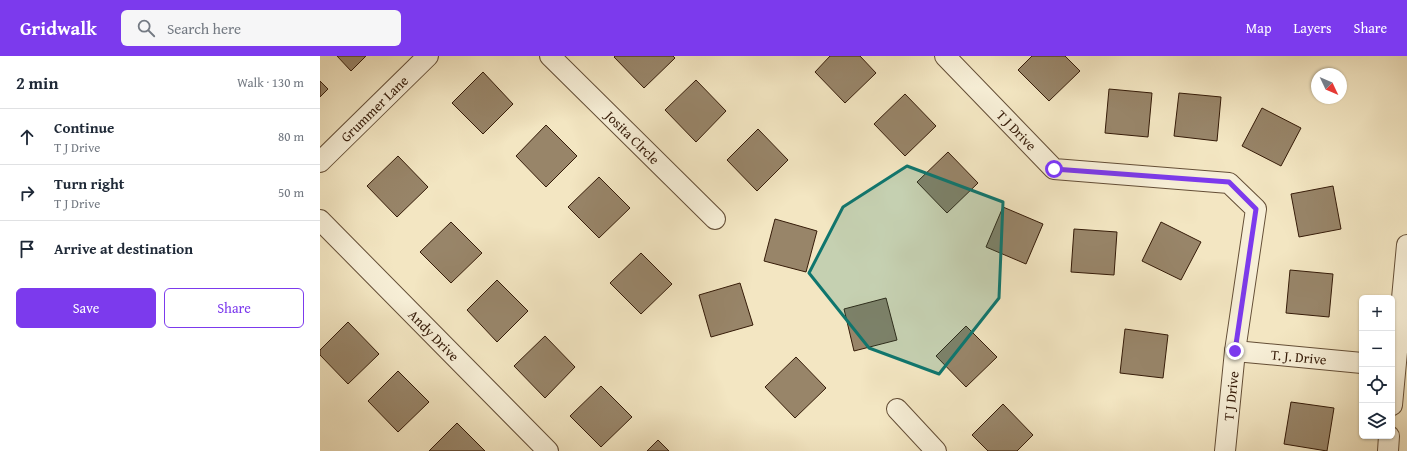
<!DOCTYPE html>
<html lang="en">
<head>
<meta charset="utf-8">
<style>
  body { margin:0; font-family:"Gentium Book Plus",serif; background:#f6f6f7; color:#1f2937 }
  .controls { position:absolute; right:12px; bottom:12px; display:grid; overflow:hidden; border-radius:6px; box-shadow:0 1px 3px #0004 }
  .controls button { width:36px; height:36px; display:grid; place-items:center; padding:0; border:0; border-bottom:1px solid #e0e1e3; background:#fff; color:#1f2937; font:20px sans-serif }
  .compass { position:absolute; left:991px; top:12px; width:36px; height:36px; border-radius:50%; background:#fff; box-shadow:0 1px 3px #0004; rotate:134deg }
  .stop { position:absolute; width:12px; height:12px; margin:-9px; border:3px solid #7c3aed; border-radius:50%; background:#fff }
  .stop.end { background:#7c3aed; border-color:#fff; box-shadow:0 1px 4px #0008 }
  .list { margin:0; padding:0; list-style:none }
  h2 { display:flex; justify-content:space-between; align-items:center; height:52px; margin:0; padding:0 16px; font-size:17px }
  h2 small { font-size:13px; font-weight:400; color:#747a83 }
  .list li { display:grid; grid-template-columns:26px 1fr auto; gap:12px; align-items:center; box-sizing:border-box; height:56px; padding:0 16px; border-top:1px solid #e0e1e3 }
  .list b { display:block; font-size:15px; white-space:nowrap }
  .list p { margin:0; font-size:13px; white-space:nowrap; color:#747a83 }
  .list em { font-size:13px; font-style:normal; color:#747a83 }
  .actions { display:flex; gap:8px; padding:12px 16px }
  .actions a { flex:1; padding:9px 0; border:1px solid #7c3aed; border-radius:6px; text-align:center; font-size:14px; color:#7c3aed }
  .actions .main { background:#7c3aed; color:#fff }
  .icon { flex:none; width:22px; height:22px; fill:none; stroke:currentColor; stroke-width:2; stroke-linecap:round; stroke-linejoin:round }
  .map { position:relative; flex:none; width:1087px; height:395px; overflow:hidden }
  header { display:flex; align-items:center; gap:24px; box-sizing:border-box; height:56px; padding:0 20px; background:#7c3aed; color:#fff }
  header strong { font-size:19px }
  nav { display:flex; gap:22px; margin-inline-start:auto; font-size:14px }
  .search { width:280px; height:36px; background:#f6f6f7; display:flex; align-items:center; gap:10px; box-sizing:border-box; padding:0 14px; border-radius:6px; color:#747a83; font-size:15px }
  main { display:flex }
  aside { flex:1; background:#fff }
  .map>svg:first-child { display:block }
</style>
</head>
<body>
<header>
<strong>Gridwalk</strong>
<div class="search"><svg class="icon" aria-label="search" viewBox="0 0 24 24"><circle cx="10" cy="10" r="6"/><path d="M15 15l6 6"/></svg>Search here</div>
<nav><a>Map</a><a>Layers</a><a>Share</a></nav>
</header>
<main>
<aside>
<h2>2 min<small>Walk · 130 m</small></h2>
<ul class="list">
<li><svg class="icon" aria-label="ahead" viewBox="0 0 24 24"><path d="M12 20V5M6 11l6-6 6 6"/></svg><div><b>Continue</b><p>T J Drive</p></div><em>80 m</em></li>
<li><svg class="icon" aria-label="right" viewBox="0 0 24 24"><path d="M7 20v-9h11M14 6l5 5-5 5"/></svg><div><b>Turn right</b><p>T J Drive</p></div><em>50 m</em></li>
<li><svg class="icon" aria-label="arrive" viewBox="0 0 24 24"><path d="M6 21V4h12l-3 4 3 4H6"/></svg><div><b>Arrive at destination</b></div></li>
</ul>
<div class="actions"><a class="main">Save</a><a>Share</a></div>
</aside>
<div class="map">
<svg width="1087" height="395" viewBox="0 0 1087 395">
  <rect width="100%" height="100%" fill="#f3e6c2"/>
  <filter id="stains"><feTurbulence type="fractalNoise" baseFrequency=".005" numOctaves="4"/><feColorMatrix values="0 0 0 0 .2 0 0 0 0 .09 0 0 0 0 .02 0 0 0 .5 -.17"/></filter>
  <radialGradient id="worn" r=".72"><stop offset=".6" stop-color="#630" stop-opacity="0"/><stop offset="1" stop-color="#630" stop-opacity=".3"/></radialGradient>
  <!-- building -->
  <path fill="#988569" stroke="#351b08" d="M 17,0 L 46,0 L 31,15 Z
    M 295,0 L 353,0 L 355,2 L 324,32 L 294,1 Z
    M 510,0 L 540,0 L 556,17 L 525,47 L 495,16 Z
    M 712,0 L 745,0 L 760,15 L 729,45 L 698,14 Z
    M 163,16 L 193,48 L 163,78 L 132,47 Z
    M 376,24 L 406,55 L 376,86 L 345,54 Z
    M 0,25 L 8,33 L 0,41 Z
    M 789,33 L 832,37 L 828,81 L 785,77 Z
    M 859,37 L 901,41 L 897,85 L 854,80 Z
    M 585,38 L 616,70 L 585,100 L 554,68 Z
    M 942,52 L 981,72 L 961,110 L 922,90 Z
    M 226,69 L 257,100 L 226,131 L 196,100 Z
    M 438,73 L 468,104 L 437,135 L 407,104 Z
    M 628,96 L 658,127 L 627,157 L 597,126 Z
    M 78,100 L 108,131 L 77,161 L 47,130 Z
    M 279,121 L 310,152 L 279,182 L 248,151 Z
    M 1013,130 L 1021,173 L 979,181 L 971,138 Z
    M 683,151 L 723,168 L 706,208 L 666,191 Z
    M 455,163 L 497,175 L 486,216 L 444,205 Z
    M 131,166 L 162,197 L 131,227 L 100,196 Z
    M 841,166 L 881,186 L 861,224 L 822,205 Z
    M 754,173 L 797,176 L 794,219 L 751,216 Z
    M 321,197 L 352,228 L 321,258 L 290,227 Z
    M 970,214 L 1013,218 L 1009,261 L 966,257 Z
    M 177,224 L 208,255 L 177,286 L 147,254 Z
    M 420,227 L 433,269 L 391,281 L 379,239 Z
    M 566,242 L 577,284 L 534,295 L 524,253 Z
    M 28,266 L 59,298 L 28,328 L 0,299 L 0,294 Z
    M 646,270 L 677,301 L 646,331 L 616,300 Z
    M 805,273 L 848,279 L 843,322 L 800,317 Z
    M 225,280 L 255,311 L 225,342 L 194,310 Z
    M 476,301 L 506,332 L 475,362 L 445,331 Z
    M 78,315 L 109,346 L 78,376 L 48,345 Z
    M 281,330 L 312,361 L 281,391 L 250,360 Z
    M 971,346 L 1014,352 L 1007,395 L 964,388 Z
    M 683,348 L 713,379 L 697,395 L 668,395 L 652,379 Z
    M 137,367 L 165,395 L 109,395 Z
    M 338,384 L 349,395 L 327,395 Z"/>
  <g fill="none" stroke-linecap="round" stroke-linejoin="round">
    <defs>
      <g id="minor">
        <path id="s1" d="M 230,0 L 395,163"/>
        <path id="s2" d="M 625,0 L 734,113 L 909,127 L 936,153 L 915,295 L 905,395"/>
        <path id="s3" d="M 0,106 L 108,0"/>
        <path id="s4" d="M 0,164 L 228,395"/>
        <path id="s5" d="M 915,295 L 1042,307"/>
        <path d="M 1072,349 L 1087,189"/>
        <path d="M 577,353 L 616,395"/>
        <path d="M 1068,395 L 1069,380"/>
      </g>
    </defs>
    <!-- minor casing -->
    <use href="#minor" stroke="#644e36" stroke-width="22"/>
    <!-- minor -->
    <use href="#minor" stroke="#f7efd7" stroke-width="20"/>
  </g>
  <g fill="none" stroke-linecap="round" stroke-linejoin="round">
    <!-- route -->
    <path stroke="#7c3aed" stroke-width="5" d="M 734,113 L 909,126 L 936,153 L 915,295"/>
  </g>
  <!-- marked area -->
  <path fill="#0f766e" fill-opacity="0.2" stroke="#0f766e" stroke-width="3" stroke-linejoin="round" d="M 587,110 L 683,146 L 679,242 L 619,318 L 549,292 L 489,217 L 523,151 Z"/>
  <g text-anchor="middle" stroke-width="4" stroke-linejoin="round" paint-order="stroke">
    <!-- street labels -->
    <g font-size="14" fill="#351b08" stroke="#f7efd7">
      <text dy="5" stroke="none"><textPath href="#s3" startOffset="76">Grummer Lane</textPath></text>
      <text dy="5" stroke="none"><textPath href="#s2" startOffset="103">T J Drive</textPath></text>
      <text dy="5" stroke="none"><textPath href="#s1" startOffset="116">Josita Clrcle</textPath></text>
      <text dy="5" stroke="none"><textPath href="#s4" startOffset="162">Andy Drive</textPath></text>
      <text dy="5" stroke="none"><textPath href="#s5" startOffset="64">T. J. Drive</textPath></text>
      <text transform="translate(911 340) rotate(-84)" y="5">T J Drive</text>
    </g>
  </g>
  <rect width="100%" height="100%" filter="url(#stains)"/>
  <rect width="100%" height="100%" fill="url(#worn)"/>
</svg>
<div class="controls">
<button>+</button>
<button>−</button>
<button><svg class="icon" aria-label="locate" viewBox="0 0 24 24"><circle cx="12" cy="12" r="6"/><path d="M12 2v4M12 18v4M2 12h4M18 12h4"/></svg></button>
<button><svg class="icon" aria-label="layers" viewBox="0 0 24 24"><path d="M12 4l9 5-9 5-9-5zM3 14l9 5 9-5"/></svg></button>
</div>
<svg class="compass" viewBox="-18 -18 36 36"><path d="M0-13l5 13h-10z" fill="#e53935"/><path d="M0 13l5-13h-10z" fill="#747a83"/></svg>
<div class="stop" style="left:734px;top:113px"></div>
<div class="stop end" style="left:915px;top:295px"></div>
</div>
</main>
</body>
</html>
